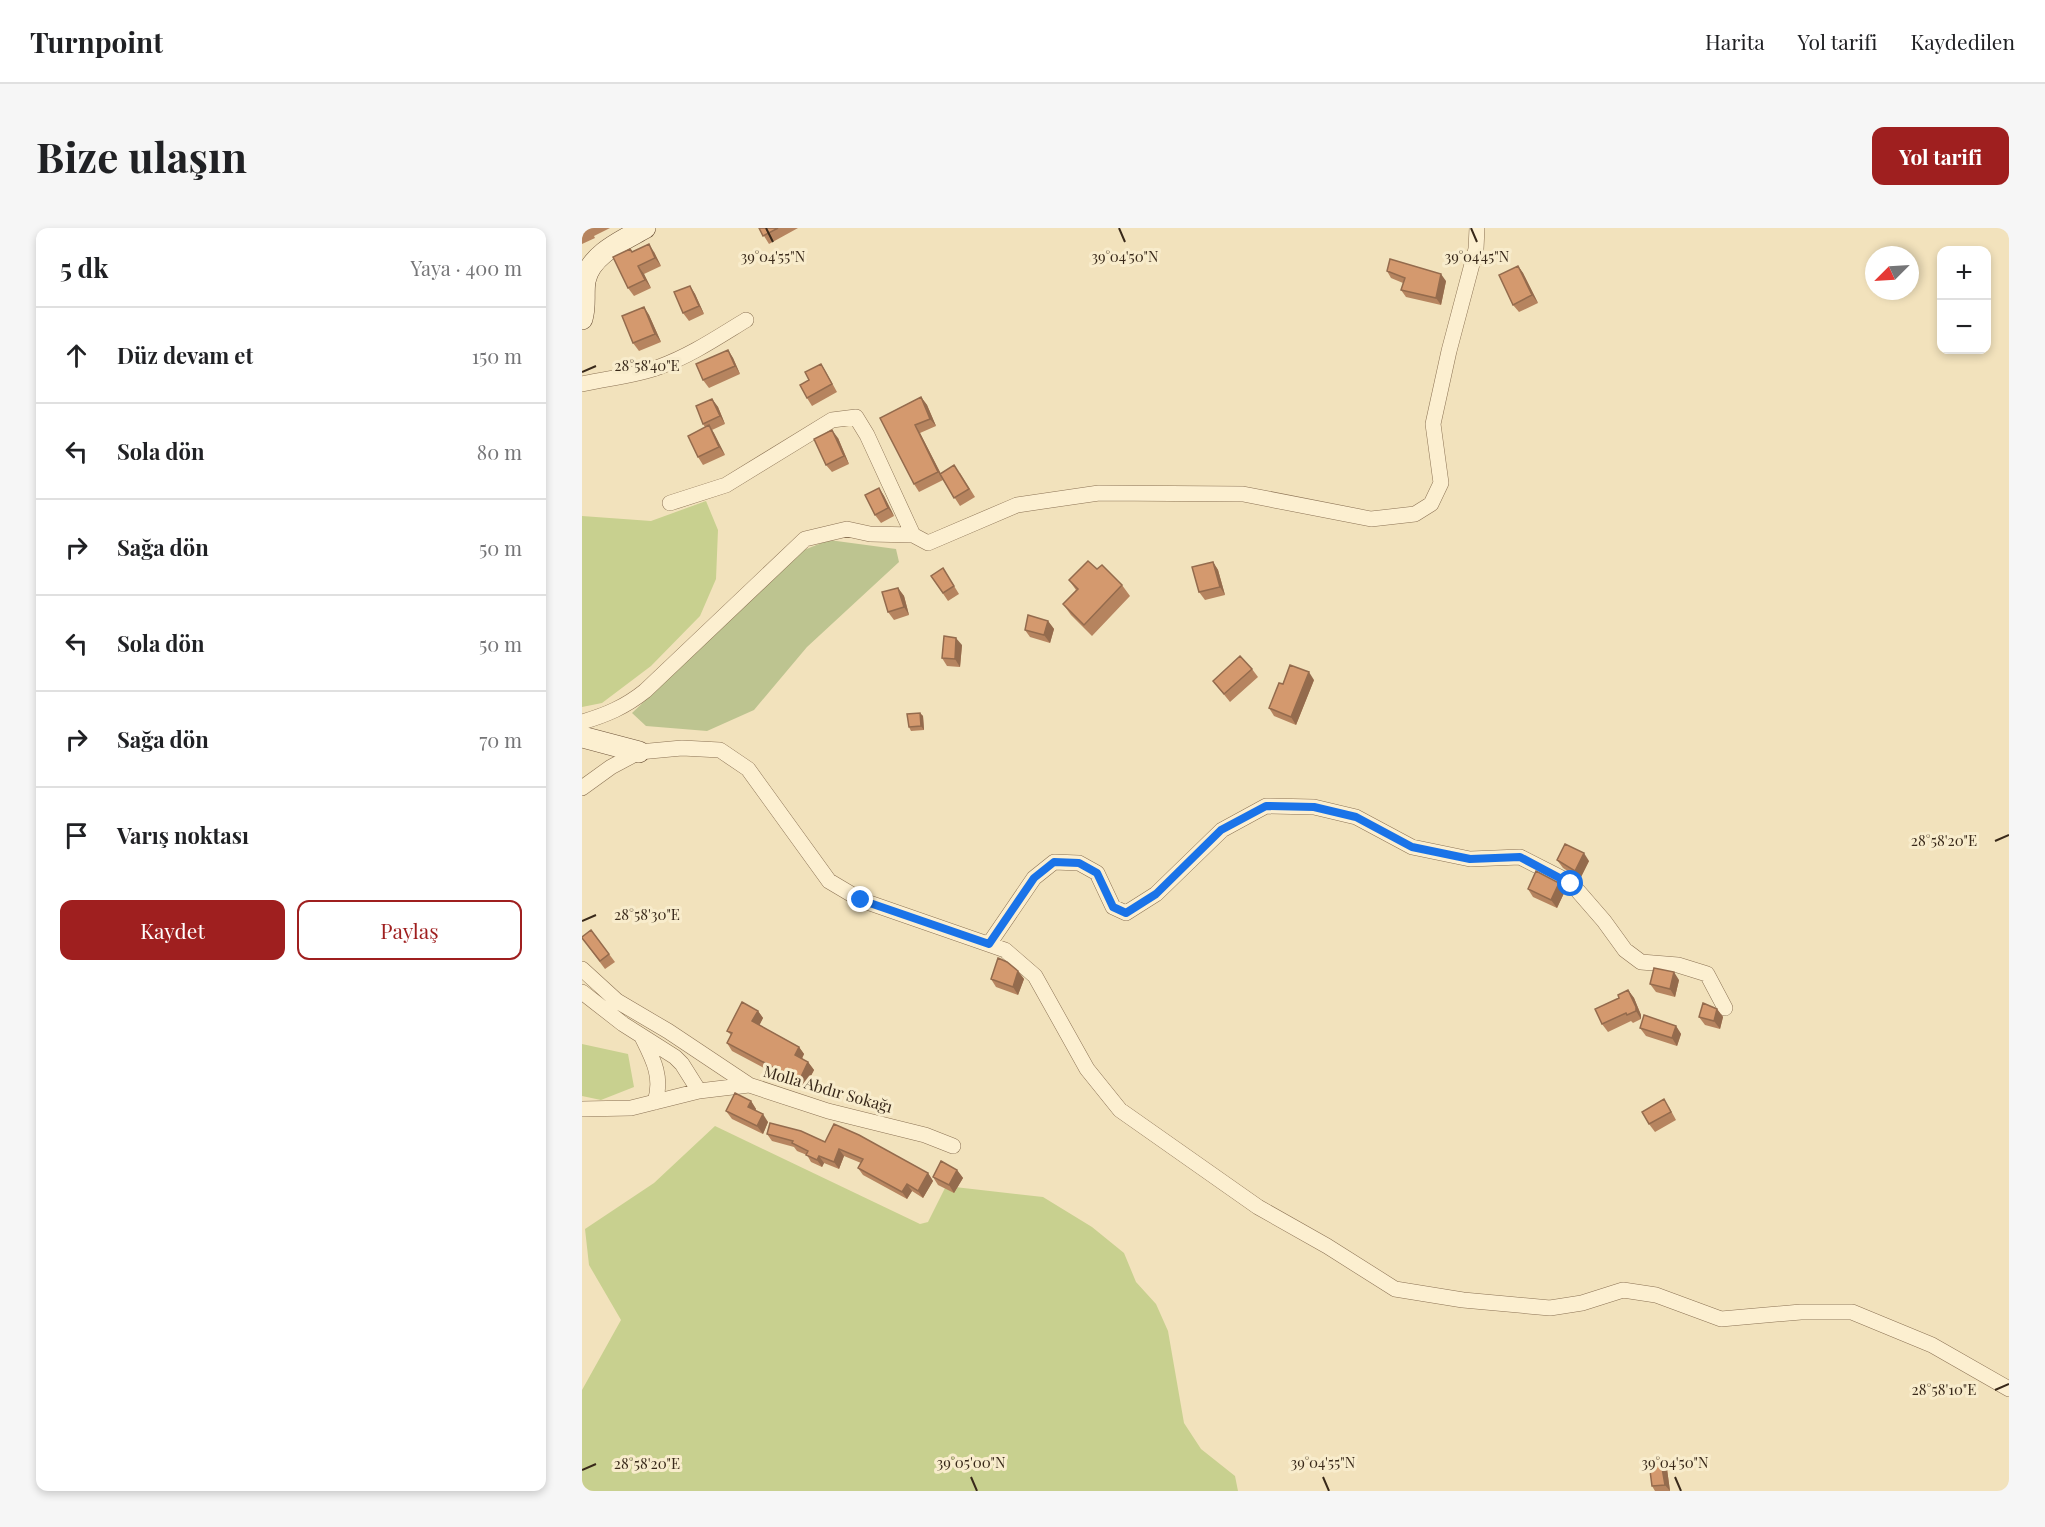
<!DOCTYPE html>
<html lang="tr">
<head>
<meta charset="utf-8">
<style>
  body { margin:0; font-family:"Playfair Display",serif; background:#f6f6f6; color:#202124 }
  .controls { position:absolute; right:18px; top:18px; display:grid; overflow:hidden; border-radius:12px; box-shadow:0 3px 9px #0003 }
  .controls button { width:54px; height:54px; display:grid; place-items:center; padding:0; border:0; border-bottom:2px solid #e0e0e0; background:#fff; color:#202124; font:30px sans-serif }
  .compass { position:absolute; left:1283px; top:18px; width:54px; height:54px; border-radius:50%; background:#fff; box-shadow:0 3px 9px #0003; rotate:246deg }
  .stop { position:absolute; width:18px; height:18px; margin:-14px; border:4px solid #1a73e8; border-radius:50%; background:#fff }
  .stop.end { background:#1a73e8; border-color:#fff; box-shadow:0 2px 6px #0008 }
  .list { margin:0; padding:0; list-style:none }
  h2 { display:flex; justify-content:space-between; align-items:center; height:78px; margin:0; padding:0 24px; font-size:26px }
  h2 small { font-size:20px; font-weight:400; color:#757577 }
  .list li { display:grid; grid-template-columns:39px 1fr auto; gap:18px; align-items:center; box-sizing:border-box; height:96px; padding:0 24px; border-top:2px solid #e0e0e0 }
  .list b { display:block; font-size:22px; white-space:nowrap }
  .list em { font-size:20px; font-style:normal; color:#757577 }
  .actions { display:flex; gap:12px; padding:18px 24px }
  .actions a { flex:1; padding:14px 0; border:2px solid #9f1f1f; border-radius:12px; text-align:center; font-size:21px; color:#9f1f1f }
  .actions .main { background:#9f1f1f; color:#fff }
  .icon { flex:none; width:33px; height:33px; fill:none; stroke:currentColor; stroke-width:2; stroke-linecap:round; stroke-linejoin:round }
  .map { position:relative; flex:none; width:1427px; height:1263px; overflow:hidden; border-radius:12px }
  header { display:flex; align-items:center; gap:36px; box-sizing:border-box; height:84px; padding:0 30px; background:#fff; border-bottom:2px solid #e0e0e0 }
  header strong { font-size:28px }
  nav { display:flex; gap:33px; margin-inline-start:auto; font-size:21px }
  .intro { display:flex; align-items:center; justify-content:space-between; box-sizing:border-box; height:144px; padding:0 36px }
  h1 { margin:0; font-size:42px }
  .button { padding:15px 27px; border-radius:12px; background:#9f1f1f; color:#fff; font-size:21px; font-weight:700 }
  main { display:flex; gap:36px; padding:0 36px }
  aside { flex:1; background:#fff; border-radius:12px; box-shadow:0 3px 9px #0003 }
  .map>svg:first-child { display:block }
</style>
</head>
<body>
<header>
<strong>Turnpoint</strong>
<nav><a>Harita</a><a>Yol tarifi</a><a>Kaydedilen</a></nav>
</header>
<div class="intro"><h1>Bize ulaşın</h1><a class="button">Yol tarifi</a></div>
<main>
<aside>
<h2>5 dk<small>Yaya · 400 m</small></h2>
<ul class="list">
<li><svg class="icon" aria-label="ahead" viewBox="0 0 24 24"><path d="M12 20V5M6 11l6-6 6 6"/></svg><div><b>Düz devam et</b></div><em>150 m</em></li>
<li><svg class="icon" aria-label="left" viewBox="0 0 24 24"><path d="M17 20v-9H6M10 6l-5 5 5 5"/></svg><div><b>Sola dön</b></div><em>80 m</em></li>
<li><svg class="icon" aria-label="right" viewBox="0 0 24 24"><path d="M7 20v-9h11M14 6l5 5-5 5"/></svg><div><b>Sağa dön</b></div><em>50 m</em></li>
<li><svg class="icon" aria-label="left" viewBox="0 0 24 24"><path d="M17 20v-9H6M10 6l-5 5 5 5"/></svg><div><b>Sola dön</b></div><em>50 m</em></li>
<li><svg class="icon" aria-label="right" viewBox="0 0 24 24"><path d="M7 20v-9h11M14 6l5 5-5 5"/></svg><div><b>Sağa dön</b></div><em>70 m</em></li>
<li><svg class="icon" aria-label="arrive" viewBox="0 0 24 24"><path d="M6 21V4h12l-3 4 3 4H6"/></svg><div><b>Varış noktası</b></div></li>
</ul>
<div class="actions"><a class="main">Kaydet</a><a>Paylaş</a></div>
</aside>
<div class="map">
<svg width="1427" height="1263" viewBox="0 0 1427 1263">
  <rect width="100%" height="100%" fill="#f2e2bc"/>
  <!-- green -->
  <path fill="#c8d08f" d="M 124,273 L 136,302 L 134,351 L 118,388 L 69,438 L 20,475 L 0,479 L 0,288 L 69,293 Z
    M 0,816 L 46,826 L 52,859 L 19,872 L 0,868 Z
    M 133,898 L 338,996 L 346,994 L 364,958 L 461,969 L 510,999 L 542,1025 L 554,1054 L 574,1076 L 586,1103 L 602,1195 L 619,1221 L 653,1248 L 656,1263 L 0,1263 L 0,1162 L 39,1092 L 7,1037 L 3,1001 L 72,955 Z"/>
  <!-- cemetery -->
  <path fill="#bdc490" d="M 247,312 L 314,321 L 317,334 L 225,419 L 172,482 L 125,503 L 64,498 L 50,485 L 222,322 Z"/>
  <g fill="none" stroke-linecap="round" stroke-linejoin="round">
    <defs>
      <path id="street" d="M 0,156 C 26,150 53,148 77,139 C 108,128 136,109 164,92
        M 88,275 L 144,257 L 250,192 L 274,189 L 285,207 L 331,307 L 346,315 L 435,277 L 517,265 L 661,266 L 789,291 L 833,286 L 849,276 L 859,255 L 851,196 L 867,123 L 894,21 L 895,0
        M 0,494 C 24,487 43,479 63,463 L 223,311 L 265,301 L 288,306 L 331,307
        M 0,560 L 29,539 L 57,524 L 100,520 L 138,522 L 166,541 L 247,653 L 279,672 L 423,722 L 453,748 L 505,841 L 538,882 L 676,979 L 745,1018 L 813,1061 L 881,1072 L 968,1080 L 1000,1075 L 1041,1062 L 1074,1067 L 1139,1091 L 1219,1084 L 1270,1084 L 1350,1117 L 1427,1161
        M 407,716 L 452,650 L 472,634 L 497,635 L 515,645 L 531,679 L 544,685 L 574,666 L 640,602 L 684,578 L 732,579 L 774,589 L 830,619 L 888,631 L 938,629 L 989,655 L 1022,693 L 1043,722 L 1059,734 L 1096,737 L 1125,746 L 1143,780
        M 0,741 L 35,773 L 86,803 L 167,857 L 246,883 L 343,907 L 371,918
        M 0,764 L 41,796 L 93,829 L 100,836 L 117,863
        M 60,809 C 71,831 81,849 73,874
        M 0,881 L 49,880 L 117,863 L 167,857"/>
      <path id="secondary" d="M 0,91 C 4,78 1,66 3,53 C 8,26 42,12 63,0
        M 0,509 L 57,524"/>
    </defs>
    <!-- street casing -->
    <use href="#street" stroke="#8b7254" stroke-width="16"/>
    <!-- secondary casing -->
    <use href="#secondary" stroke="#6c5238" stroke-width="22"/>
    <!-- street -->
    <use href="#street" stroke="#fcefd0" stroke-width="15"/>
    <!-- secondary -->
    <use href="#secondary" stroke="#fcefd0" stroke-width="21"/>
  </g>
  <!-- wall -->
  <path fill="#b6845f" d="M 0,0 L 28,0 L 12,8 L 13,10 L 0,16 Z
    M 177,0 L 216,0 L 187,16 Z
    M 50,24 L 72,24 L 79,38 L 62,46 L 69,60 L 52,68 L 46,60 Z
    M 936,38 L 941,45 L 956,75 L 937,84 L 931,77 Z
    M 805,43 L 864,53 L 859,77 L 824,69 L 819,62 L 821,55 L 809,50 Z
    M 108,58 L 113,66 L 122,86 L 107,93 L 101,85 Z
    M 62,79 L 67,87 L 79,114 L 57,123 L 51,115 Z
    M 146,122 L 151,130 L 158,146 L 127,160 L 121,152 Z
    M 239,136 L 244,144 L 255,164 L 230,178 L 225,170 L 227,152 Z
    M 339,169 L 345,177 L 354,198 L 338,205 L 359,246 L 378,245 L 393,269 L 378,278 L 361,252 L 337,264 L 332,256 L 298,190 Z
    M 130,171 L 136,179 L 143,196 L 130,202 L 143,227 L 121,237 L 116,229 L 123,199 L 121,196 Z
    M 256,210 L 267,236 L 250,244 L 244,237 Z
    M 297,260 L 302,268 L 312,288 L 299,295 L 293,287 Z
    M 631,334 L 636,342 L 643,367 L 623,372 L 617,364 Z
    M 361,340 L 377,366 L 366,373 L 349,348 Z
    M 515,341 L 540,357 L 548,368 L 510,408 L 489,387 L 481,376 L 494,362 L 487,352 Z
    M 316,360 L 322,368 L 327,387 L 312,392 L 306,384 Z
    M 466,393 L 472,401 L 468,415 L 448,409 L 443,402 Z
    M 380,417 L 378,439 L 365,438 L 360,430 Z
    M 670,441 L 676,449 L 648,474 L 631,453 Z
    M 732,452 L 714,497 L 692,488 L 687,480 L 701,456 Z
    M 338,485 L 341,488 L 342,502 L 329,503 L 327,499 Z
    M 975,632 L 1007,633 L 998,651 L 981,640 Z
    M 977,655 L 983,663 L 975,680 L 951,669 L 946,661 Z
    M 5,717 L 27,726 L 33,734 L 23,741 Z
    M 436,743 L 442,751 L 436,767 L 414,759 L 409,751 Z
    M 1097,752 L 1093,769 L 1074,764 L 1068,756 Z
    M 1046,762 L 1052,770 L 1059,787 L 1059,791 L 1051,795 L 1049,793 L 1026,804 L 1020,796 L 1037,770 Z
    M 1135,781 L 1141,789 L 1138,801 L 1123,797 L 1117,789 Z
    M 176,783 L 181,790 L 177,797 L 217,819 L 222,826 L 220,831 L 226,834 L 232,842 L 222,861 L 150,823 L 145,815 L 149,807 L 145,803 Z
    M 1094,798 L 1099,806 L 1095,818 L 1064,808 L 1058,800 Z
    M 169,873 L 174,881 L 173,883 L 186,894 L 181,906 L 150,891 L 144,883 Z
    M 1087,879 L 1094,892 L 1073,904 L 1067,896 Z
    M 185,906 L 243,914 L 346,945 L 351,953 L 341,970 L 330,963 L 325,971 L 281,947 L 276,940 L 279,935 L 262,928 L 257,941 L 242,935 L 240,939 L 229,934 L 225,927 L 215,923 L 212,919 L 190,913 Z
    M 375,942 L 381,950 L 372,965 L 356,957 L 351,949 Z
    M 1085,1241 L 1088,1263 L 1073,1263 L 1070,1258 Z"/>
  <!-- shaded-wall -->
  <path fill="#946b4d" d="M 67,16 L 72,24 L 79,38 L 73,30 Z
    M 56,38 L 62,46 L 69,60 L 63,52 Z
    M 936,38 L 941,45 L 956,75 L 950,67 Z
    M 859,46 L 864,53 L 859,77 L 854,70 Z
    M 108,58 L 113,66 L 122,86 L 117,78 Z
    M 62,79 L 67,87 L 79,114 L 73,106 Z
    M 146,122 L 151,130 L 158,146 L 153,138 Z
    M 339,169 L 345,177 L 354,198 L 348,191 Z
    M 130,171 L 136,179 L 143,196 L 138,188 Z
    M 127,197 L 132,205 L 143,227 L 137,219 Z
    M 333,197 L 338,205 L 362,252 L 356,244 Z
    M 250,202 L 256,210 L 267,236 L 262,228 Z
    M 297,260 L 302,268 L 312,288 L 306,280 Z
    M 631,334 L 636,342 L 643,367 L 638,359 Z
    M 316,360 L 322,368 L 327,387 L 322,379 Z
    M 466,393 L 472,401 L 468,415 L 462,407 Z
    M 374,410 L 380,417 L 378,439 L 373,431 Z
    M 727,444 L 732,452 L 714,497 L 709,489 Z
    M 338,485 L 341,488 L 342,502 L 339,498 Z
    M 1002,625 L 1007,633 L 998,651 L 993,643 Z
    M 977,655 L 983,663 L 975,680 L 969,672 Z
    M 436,743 L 442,751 L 436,767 L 431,759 Z
    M 1092,744 L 1097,752 L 1093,769 L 1088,761 Z
    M 1046,762 L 1052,770 L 1059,787 L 1059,791 L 1054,783 Z
    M 1135,781 L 1141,789 L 1138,801 L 1132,793 Z
    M 176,783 L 181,790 L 176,800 L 170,793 Z
    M 1094,798 L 1099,806 L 1095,818 L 1090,810 Z
    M 217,819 L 222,826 L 218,834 L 213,827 Z
    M 226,834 L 232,842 L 222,861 L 217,853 Z
    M 169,873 L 174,881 L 171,887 L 166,879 Z
    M 181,886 L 186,894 L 181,906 L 175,898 Z
    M 257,921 L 262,928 L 257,941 L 252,934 Z
    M 237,928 L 242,935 L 240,939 L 235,932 Z
    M 375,942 L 381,950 L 372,965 L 367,957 Z
    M 346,945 L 351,953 L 341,970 L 336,963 Z
    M 325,956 L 330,963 L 325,971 L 320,964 Z
    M 1079,1234 L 1085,1241 L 1088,1263 L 1083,1257 Z"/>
  <!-- building -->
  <path fill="#d4996e" stroke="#946b4d" stroke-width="1.5" d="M 177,0 L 196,0 L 181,8 Z
    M 67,16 L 73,30 L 56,38 L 63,52 L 46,60 L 31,29 L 48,21 L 50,24 Z
    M 808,31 L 859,46 L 854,70 L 819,62 L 823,50 L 805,43 Z
    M 936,38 L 950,67 L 931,77 L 917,47 Z
    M 108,58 L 117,78 L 101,85 L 92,64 Z
    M 62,79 L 73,106 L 51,115 L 40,88 Z
    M 146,122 L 153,138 L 121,152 L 114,136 Z
    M 239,136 L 250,156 L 225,170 L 218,157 L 227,152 L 223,144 Z
    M 339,169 L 348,191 L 333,197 L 356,244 L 332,256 L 298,190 Z
    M 130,171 L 138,188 L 121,196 L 114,178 Z
    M 127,197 L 137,219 L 116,229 L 106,208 Z
    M 250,202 L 262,228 L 244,237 L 232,211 Z
    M 372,237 L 387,261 L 372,270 L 358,246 Z
    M 297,260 L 306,280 L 293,287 L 283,267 Z
    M 506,333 L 515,341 L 520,337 L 540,357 L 502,397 L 481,376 L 496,361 L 487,352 Z
    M 631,334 L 638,359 L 617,364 L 610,339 Z
    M 361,340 L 372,358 L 361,365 L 349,348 Z
    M 316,360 L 322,379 L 306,384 L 300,364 Z
    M 446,387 L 466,393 L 462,407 L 443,402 Z
    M 362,408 L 374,410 L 373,431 L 360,430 Z
    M 658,428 L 670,441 L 642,466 L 631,453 Z
    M 708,437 L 727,444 L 709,489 L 687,480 L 697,455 L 701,456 Z
    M 338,485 L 339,498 L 327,499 L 325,486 Z
    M 983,616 L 1002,625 L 993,643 L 975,632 Z
    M 954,643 L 977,655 L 969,672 L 946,661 Z
    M 9,702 L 27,726 L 18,733 L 0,710 L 0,709 Z
    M 416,730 L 425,734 L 436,743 L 431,759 L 409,751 Z
    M 1072,740 L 1092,744 L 1088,761 L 1068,756 Z
    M 1046,762 L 1054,779 L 1054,783 L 1045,787 L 1044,785 L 1020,796 L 1013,781 L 1037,770 L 1036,767 Z
    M 160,774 L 176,783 L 170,793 L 217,819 L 213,827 L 226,834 L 217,853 L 145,815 L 150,805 L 145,803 Z
    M 1121,775 L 1135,781 L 1132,793 L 1117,789 Z
    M 1062,787 L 1094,798 L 1090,810 L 1058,800 Z
    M 153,865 L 169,873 L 166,879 L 181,886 L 175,898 L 144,883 Z
    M 1082,871 L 1089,884 L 1067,896 L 1060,884 Z
    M 188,895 L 219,903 L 243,914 L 252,896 L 277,907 L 346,945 L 336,963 L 325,956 L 320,964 L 276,940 L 281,931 L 257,921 L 252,934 L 237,928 L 235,932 L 224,927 L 226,923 L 210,915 L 211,913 L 185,906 Z
    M 359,933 L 375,942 L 367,957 L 351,949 Z
    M 1079,1234 L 1083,1257 L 1070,1258 L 1067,1235 Z"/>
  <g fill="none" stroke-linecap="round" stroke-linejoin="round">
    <!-- route -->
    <path stroke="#1a73e8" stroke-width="8" d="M 279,672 L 407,716 L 452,650 L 472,634 L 497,635 L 515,645 L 531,679 L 544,685 L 574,666 L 639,602 L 684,578 L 732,579 L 774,589 L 830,619 L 888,631 L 938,629 L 989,656"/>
  </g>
  <!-- ticks -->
  <path fill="none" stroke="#39291a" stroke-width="2" d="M 184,0 L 191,14M 537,0 L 543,14M 889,0 L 895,14M 0,144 L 14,138M 1413,613 L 1427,607M 0,693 L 14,687M 1413,1162 L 1427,1156M 0,1242 L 14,1236M 389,1249 L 395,1263M 741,1249 L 747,1263M 1093,1249 L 1099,1263"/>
  <g text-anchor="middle" stroke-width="6" stroke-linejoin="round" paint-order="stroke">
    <!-- street labels -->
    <g font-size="16" fill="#39291a" stroke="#f8eccc">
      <text transform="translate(246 861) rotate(16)" y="6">Molla Abdır Sokağı</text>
    </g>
  </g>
  <g font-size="15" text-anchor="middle" fill="#39291a" stroke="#f8eccc" stroke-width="6" stroke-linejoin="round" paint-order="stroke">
    <text x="191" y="34">39°04'55"N</text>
    <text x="543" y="34">39°04'50"N</text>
    <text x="895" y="34">39°04'45"N</text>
    <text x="65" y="143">28°58'40"E</text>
    <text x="1362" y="618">28°58'20"E</text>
    <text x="65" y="692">28°58'30"E</text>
    <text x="1362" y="1167">28°58'10"E</text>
    <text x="389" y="1240">39°05'00"N</text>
    <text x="741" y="1240">39°04'55"N</text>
    <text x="1093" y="1240">39°04'50"N</text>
    <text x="65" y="1241">28°58'20"E</text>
  </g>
</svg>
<div class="controls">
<button>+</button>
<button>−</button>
</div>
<svg class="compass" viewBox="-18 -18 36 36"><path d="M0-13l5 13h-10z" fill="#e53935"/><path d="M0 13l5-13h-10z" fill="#757577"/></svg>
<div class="stop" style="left:989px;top:656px"></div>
<div class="stop end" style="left:279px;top:672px"></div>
</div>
</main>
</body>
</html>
